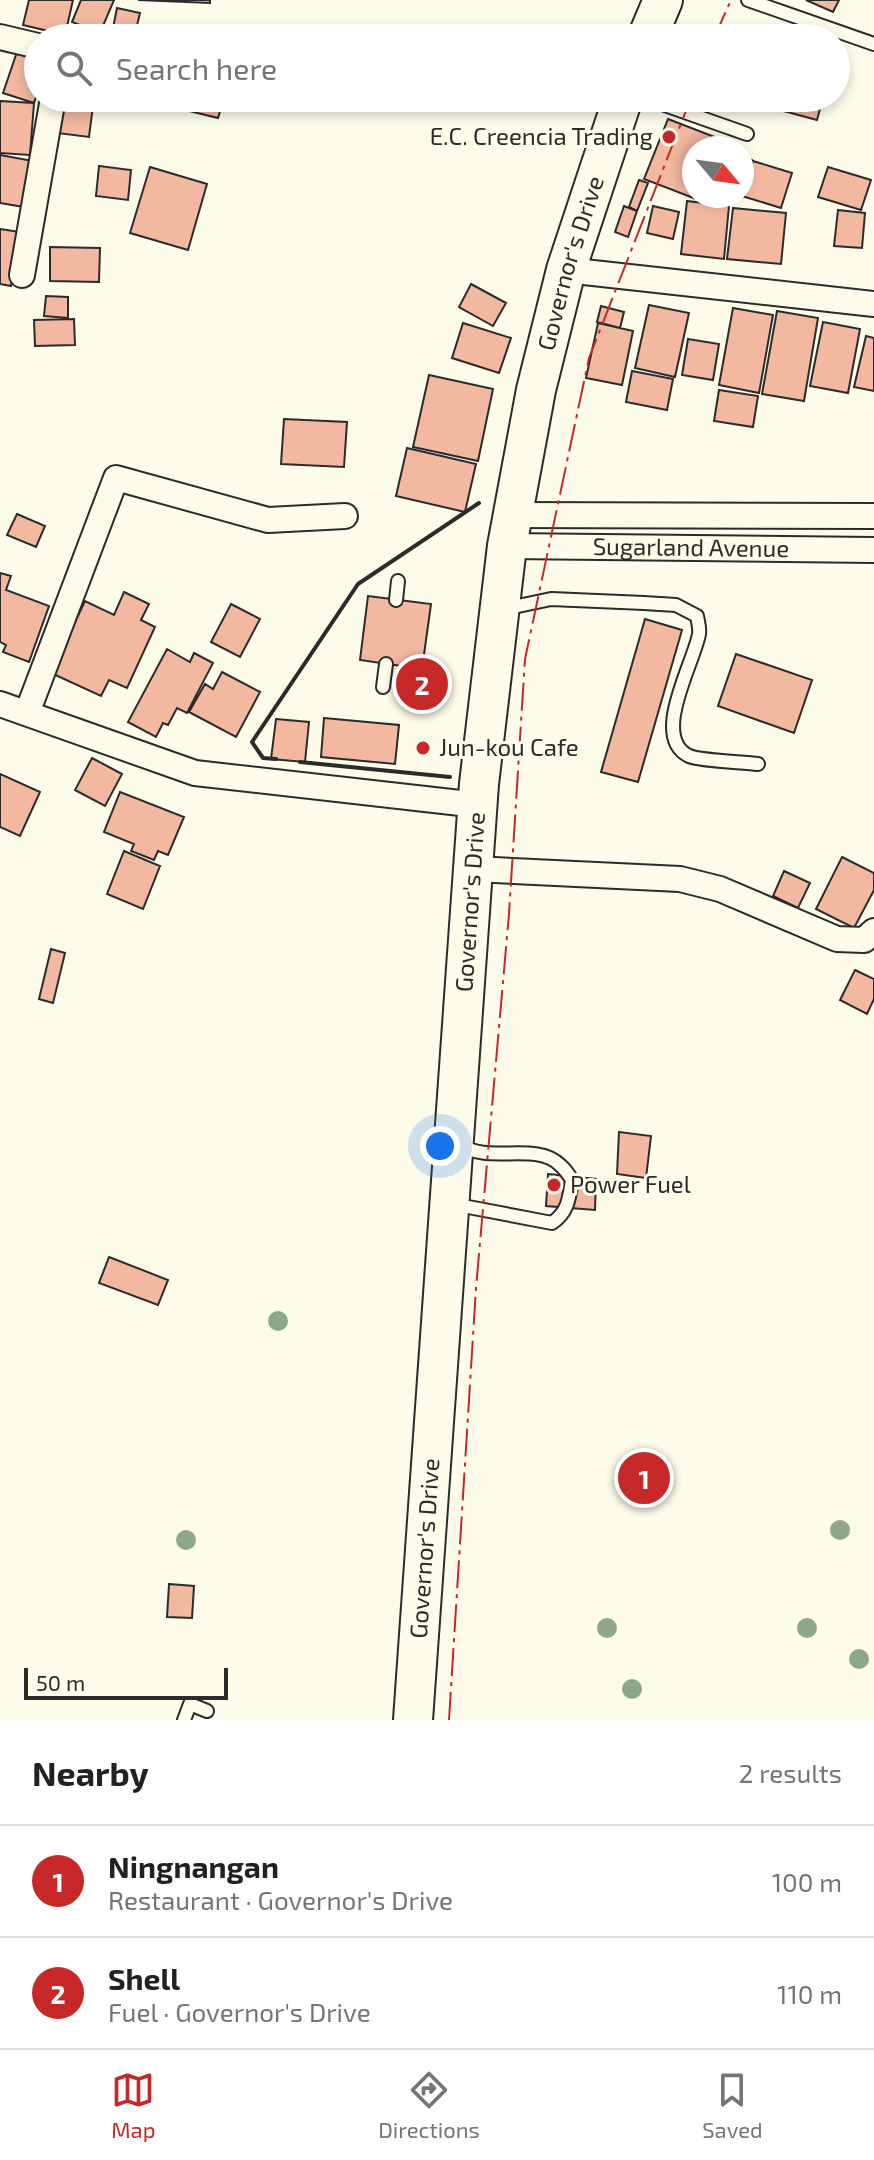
<!DOCTYPE html>
<html lang="en">
<head>
<meta charset="utf-8">
<style>
  body { margin:0; font-family:"Exo 2",sans-serif; background:#f6f6f6; color:#202124 }
  .compass { position:absolute; left:682px; top:136px; width:72px; height:72px; border-radius:50%; background:#fff; box-shadow:0 4px 12px #0003; rotate:119deg }
  .scale { position:absolute; left:24px; bottom:20px; width:204px; box-sizing:border-box; padding-left:8px; border:4px solid #2b2b2b; border-top:0; font-size:22px; line-height:28px; white-space:nowrap; color:#2b2b2b; -webkit-text-stroke:6px #fdfbea; paint-order:stroke }
  .you { position:absolute; left:440px; top:1146px; width:28px; height:28px; margin:-20px; border:6px solid #fff; border-radius:50%; background:#1a73e8; box-shadow:0 0 0 12px #1a73e833 }
  .badge { display:grid; place-items:center; width:52px; height:52px; border-radius:50%; background:#c62828; color:#fff; font-size:26px; font-weight:700 }
  .pin { position:absolute; translate:-50% -50%; border:4px solid #fff; box-shadow:0 2px 8px #0006 }
  .list { margin:0; padding:0; list-style:none }
  h2 { display:flex; justify-content:space-between; align-items:center; height:104px; margin:0; padding:0 32px; font-size:34px }
  h2 small { font-size:26px; font-weight:400; color:#757577 }
  .list li { display:grid; grid-template-columns:52px 1fr auto; gap:24px; align-items:center; box-sizing:border-box; height:112px; padding:0 32px; border-top:2px solid #e0e0e0 }
  .list b { display:block; font-size:30px; white-space:nowrap }
  .list p { margin:0; font-size:26px; white-space:nowrap; color:#757577 }
  .list em { font-size:26px; font-style:normal; color:#757577 }
  .icon { flex:none; width:44px; height:44px; fill:none; stroke:currentColor; stroke-width:2; stroke-linecap:round; stroke-linejoin:round }
  .map { position:relative; flex:none; width:874px; height:1720px; overflow:hidden }
  .search { position:absolute; background:#fff; box-shadow:0 4px 12px #0003; left:24px; right:24px; top:24px; height:88px; display:flex; align-items:center; gap:20px; box-sizing:border-box; padding:0 28px; border-radius:44px; color:#757577; font-size:30px }
  .sheet { height:328px; background:#fff }
  nav { display:flex; justify-content:space-around; align-items:center; box-sizing:border-box; height:112px; border-top:2px solid #e0e0e0; background:#fff; font-size:22px; color:#757577 }
  nav a { display:grid; justify-items:center; gap:4px }
  nav .on { color:#c62828 }
  .map>svg:first-child { display:block }
</style>
</head>
<body>
<div class="map">
<svg width="874" height="1720" viewBox="0 0 874 1720">
  <rect width="100%" height="100%" fill="#fdfbea"/>
  <!-- building -->
  <path fill="#f2b8a0" stroke="#2b2b2b" stroke-width="2" d="M 29,0 L 73,0 L 65,35 L 23,25 Z
    M 81,0 L 114,0 L 100,33 L 72,22 Z
    M 138,0 L 210,0 L 210,3 Z
    M 806,0 L 839,0 L 833,12 Z
    M 117,8 L 140,13 L 134,38 L 111,38 Z
    M 18,49 L 38,56 L 38,91 L 34,103 L 3,93 Z
    M 62,98 L 94,98 L 89,137 L 57,133 Z
    M 184,98 L 224,98 L 218,118 L 181,109 Z
    M 784,98 L 823,98 L 817,120 L 780,110 Z
    M 0,101 L 34,103 L 30,155 L 0,153 Z
    M 668,119 L 720,139 L 716,148 L 694,148 L 696,199 L 644,179 Z
    M 0,155 L 33,161 L 24,207 L 0,203 Z
    M 742,156 L 752,160 L 742,191 Z
    M 753,161 L 792,173 L 781,208 L 742,196 Z
    M 99,166 L 131,170 L 128,200 L 96,196 Z
    M 150,167 L 207,184 L 188,250 L 130,233 Z
    M 828,167 L 871,180 L 861,210 L 818,197 Z
    M 639,180 L 648,183 L 637,211 L 629,207 Z
    M 687,201 L 729,206 L 724,259 L 681,254 Z
    M 624,206 L 637,211 L 628,237 L 615,232 Z
    M 653,206 L 679,212 L 673,239 L 647,233 Z
    M 733,208 L 786,213 L 781,264 L 727,259 Z
    M 838,210 L 865,213 L 862,248 L 834,246 Z
    M 0,229 L 20,232 L 11,286 L 0,284 Z
    M 50,247 L 100,248 L 99,282 L 50,281 Z
    M 471,284 L 506,303 L 493,326 L 459,307 Z
    M 46,296 L 68,297 L 68,318 L 44,316 Z
    M 649,305 L 689,313 L 675,377 L 635,368 Z
    M 601,306 L 624,312 L 620,328 L 597,322 Z
    M 733,308 L 773,315 L 759,393 L 719,385 Z
    M 777,311 L 818,318 L 804,401 L 762,394 Z
    M 74,319 L 75,345 L 35,346 L 34,320 Z
    M 823,322 L 860,329 L 848,393 L 810,386 Z
    M 463,323 L 511,338 L 499,373 L 452,358 Z
    M 598,323 L 633,331 L 622,385 L 586,378 Z
    M 866,336 L 874,338 L 874,391 L 854,387 Z
    M 688,339 L 719,344 L 713,380 L 682,375 Z
    M 632,371 L 673,379 L 667,410 L 626,402 Z
    M 429,375 L 493,389 L 478,461 L 413,447 Z
    M 719,390 L 758,396 L 753,427 L 714,421 Z
    M 284,419 L 347,422 L 344,467 L 281,464 Z
    M 407,448 L 476,464 L 465,512 L 396,496 Z
    M 17,514 L 45,526 L 36,547 L 7,535 Z
    M 0,573 L 11,576 L 6,590 L 49,606 L 29,662 L 3,652 L 6,645 L 0,642 Z
    M 124,592 L 149,604 L 141,620 L 155,627 L 127,688 L 109,680 L 101,696 L 51,673 L 85,601 L 114,615 Z
    M 368,596 L 431,604 L 422,669 L 360,660 Z
    M 231,604 L 260,619 L 240,657 L 211,642 Z
    M 645,619 L 682,630 L 638,782 L 601,772 Z
    M 167,649 L 190,662 L 194,653 L 213,663 L 187,713 L 177,708 L 168,725 L 163,723 L 156,737 L 128,722 Z
    M 736,654 L 812,680 L 794,733 L 718,706 Z
    M 222,672 L 260,692 L 236,737 L 189,712 L 205,684 L 213,689 Z
    M 324,718 L 399,725 L 395,764 L 321,757 Z
    M 276,719 L 309,722 L 305,762 L 271,759 Z
    M 92,758 L 122,774 L 105,806 L 75,790 Z
    M 0,774 L 40,792 L 20,836 L 0,827 Z
    M 120,792 L 184,817 L 168,855 L 158,851 L 154,860 L 131,851 L 134,844 L 104,832 Z
    M 124,851 L 160,866 L 143,909 L 107,894 Z
    M 842,857 L 874,873 L 874,890 L 854,928 L 816,909 Z
    M 784,871 L 810,883 L 798,908 L 773,896 Z
    M 51,949 L 65,953 L 53,1003 L 39,999 Z
    M 855,970 L 874,979 L 874,999 L 867,1014 L 840,1000 Z
    M 619,1132 L 651,1136 L 646,1178 L 617,1174 Z
    M 548,1174 L 596,1179 L 595,1210 L 546,1206 Z
    M 109,1257 L 168,1280 L 158,1305 L 99,1283 Z
    M 169,1584 L 194,1586 L 192,1618 L 167,1617 Z"/>
  <g fill="none" stroke-linecap="round" stroke-linejoin="round">
    <defs>
      <path id="lane" d="M 748,0 L 874,44
        M 645,98 L 747,134
        M 396,600 L 398,581
        M 504,609 L 551,599 L 644,603 L 676,605 L 697,616 C 698,622 700,628 699,634 C 694,663 650,737 689,756 C 701,761 743,762 758,764
        M 383,687 L 386,664
        M 456,1208 L 463,1206 L 552,1223 C 568,1212 569,1199 572,1180 C 569,1175 565,1169 560,1165 C 536,1141 487,1165 460,1144
        M 184,1720 L 190,1704 L 207,1711"/>
      <g id="street">
        <path d="M 0,37 L 38,46"/>
        <path d="M 566,270 L 874,304"/>
        <path d="M 22,275 L 53,98"/>
        <path d="M 511,515 L 874,516"/>
        <path id="s1" d="M 507,546 L 874,550"/>
        <path d="M 0,704 L 195,773 L 478,805"/>
        <path d="M 27,713 L 116,478 L 268,520 L 345,516"/>
        <path d="M 473,869 L 680,879 L 720,889 L 837,939 L 864,940 L 874,931"/>
      </g>
      <g id="primary">
        <path d="M 647,38 L 663,0"/>
        <path id="s2" d="M 413,1720 L 479,784 L 507,546 L 536,390 L 566,270 L 623,98"/>
      </g>
    </defs>
    <!-- lane casing -->
    <use href="#lane" stroke="#2b2b2b" stroke-width="16"/>
    <!-- street casing -->
    <use href="#street" stroke="#2b2b2b" stroke-width="28"/>
    <!-- primary casing -->
    <use href="#primary" stroke="#2b2b2b" stroke-width="42"/>
    <!-- lane -->
    <use href="#lane" stroke="#fdfbea" stroke-width="12"/>
    <!-- street -->
    <use href="#street" stroke="#fdfbea" stroke-width="24"/>
    <!-- primary -->
    <use href="#primary" stroke="#fdfbea" stroke-width="38"/>
    <!-- wall -->
    <path stroke="#2b2b2b" stroke-width="4" d="M 276,759 L 263,758 L 252,742 L 358,584 L 479,503
      M 300,762 L 450,777"/>
    <!-- power -->
    <path stroke="#c62828" stroke-width="2" stroke-dasharray="28 6 4 6" stroke-linecap="butt" d="M 714,38 L 731,0
      M 449,1720 L 476,1288 L 509,914 L 525,659 L 589,358 L 691,98"/>
  </g>
  <!-- trees -->
  <g fill="#8ea78a">
    <circle cx="278" cy="1321" r="10"/>
    <circle cx="840" cy="1530" r="10"/>
    <circle cx="186" cy="1540" r="10"/>
    <circle cx="607" cy="1628" r="10"/>
    <circle cx="807" cy="1628" r="10"/>
    <circle cx="859" cy="1659" r="10"/>
    <circle cx="632" cy="1689" r="10"/>
  </g>
  <!-- markers -->
  <g fill="#c62828" stroke="#fdfbea" stroke-width="3">
    <circle cx="669" cy="137" r="8"/>
    <circle cx="423" cy="748" r="8"/>
    <circle cx="554" cy="1185" r="8"/>
  </g>
  <g text-anchor="middle" stroke-width="6" stroke-linejoin="round" paint-order="stroke">
    <!-- poi labels -->
    <g font-size="24" fill="#2b2b2b" stroke="#fdfbea" text-anchor="start">
      <text x="653" y="145" text-anchor="end">E.C. Creencia Trading</text>
      <text x="439" y="756">Jun-kou Cafe</text>
      <text x="570" y="1193">Power Fuel</text>
    </g>
    <!-- street labels -->
    <g font-size="24" fill="#2b2b2b" stroke="#fdfbea">
      <text dy="8" stroke="none"><textPath href="#s2" startOffset="1468">Governor's Drive</textPath></text>
      <text dy="8" stroke="none"><textPath href="#s1" startOffset="184">Sugarland Avenue</textPath></text>
      <text dy="8" stroke="none"><textPath href="#s2" startOffset="820">Governor's Drive</textPath></text>
      <text dy="8" stroke="none"><textPath href="#s2" startOffset="172">Governor's Drive</textPath></text>
    </g>
  </g>
</svg>
<svg class="compass" viewBox="-18 -18 36 36"><path d="M0-13l5 13h-10z" fill="#e53935"/><path d="M0 13l5-13h-10z" fill="#757577"/></svg>
<div class="scale">50 m</div>
<div class="you"></div>
<div class="pin badge" style="left:644px;top:1478px">1</div>
<div class="pin badge" style="left:422px;top:684px">2</div>
<div class="search"><svg class="icon" aria-label="search" viewBox="0 0 24 24"><circle cx="10" cy="10" r="6"/><path d="M15 15l6 6"/></svg>Search here</div>
</div>
<section class="sheet">
<h2>Nearby<small>2 results</small></h2>
<ul class="list">
<li><span class="badge">1</span><div><b>Ningnangan</b><p>Restaurant · Governor's Drive</p></div><em>100 m</em></li>
<li><span class="badge">2</span><div><b>Shell</b><p>Fuel · Governor's Drive</p></div><em>110 m</em></li>
</ul>
</section>
<nav>
<a class="on"><svg class="icon" aria-label="map" viewBox="0 0 24 24"><path d="M3 6l6-2 6 2 6-2v14l-6 2-6-2-6 2zM9 4v14M15 6v14"/></svg>Map</a>
<a><svg class="icon" aria-label="directions" viewBox="0 0 24 24"><path d="M12 3l9 9-9 9-9-9zM9 14v-3h6M13 9l2 2-2 2"/></svg>Directions</a>
<a><svg class="icon" aria-label="saved" viewBox="0 0 24 24"><path d="M7 4h10v16l-5-4-5 4z"/></svg>Saved</a>
</nav>
</body>
</html>
